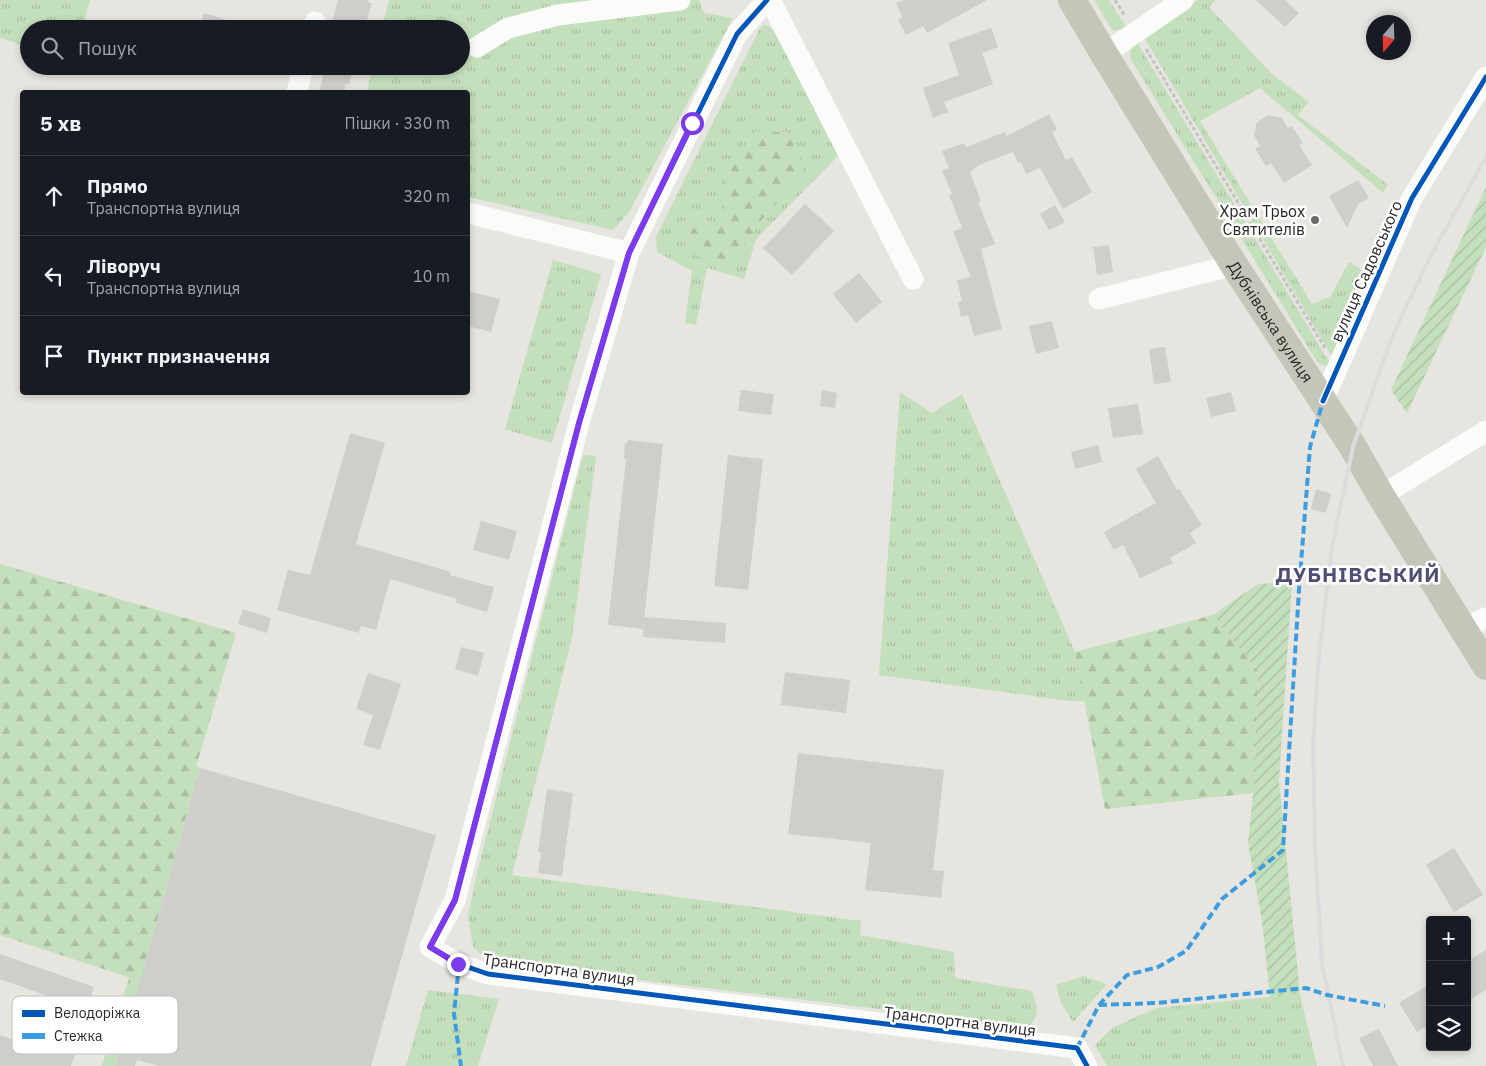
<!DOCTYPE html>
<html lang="uk">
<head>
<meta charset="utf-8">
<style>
  body { margin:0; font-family:"IBM Plex Sans",sans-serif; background:#242831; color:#f1f3f6 }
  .controls { position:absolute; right:15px; bottom:15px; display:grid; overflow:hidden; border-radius:5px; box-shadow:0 2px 8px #0003 }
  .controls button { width:45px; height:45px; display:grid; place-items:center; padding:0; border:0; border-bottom:1px solid #363941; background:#171b24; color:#f1f3f6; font:25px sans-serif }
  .compass { position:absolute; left:1366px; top:15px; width:45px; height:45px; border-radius:50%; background:#171b24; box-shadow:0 2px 8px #0003; rotate:199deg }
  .stop { position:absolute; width:15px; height:15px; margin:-11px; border:4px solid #7c3aed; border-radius:50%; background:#fff }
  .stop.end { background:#7c3aed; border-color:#fff; box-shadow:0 1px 5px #0008 }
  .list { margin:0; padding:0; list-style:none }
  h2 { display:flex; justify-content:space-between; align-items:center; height:65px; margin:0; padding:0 20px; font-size:21px }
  h2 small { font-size:16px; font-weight:400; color:#9ea1a6 }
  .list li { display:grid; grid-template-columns:32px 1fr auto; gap:15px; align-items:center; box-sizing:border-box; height:80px; padding:0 20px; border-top:1px solid #363941 }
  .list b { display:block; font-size:19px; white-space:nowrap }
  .list p { margin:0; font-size:16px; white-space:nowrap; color:#9ea1a6 }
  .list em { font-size:16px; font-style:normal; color:#9ea1a6 }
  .icon { flex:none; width:28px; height:28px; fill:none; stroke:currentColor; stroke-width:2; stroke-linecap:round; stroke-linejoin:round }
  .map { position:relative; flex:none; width:1486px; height:1066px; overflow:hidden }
  .search { position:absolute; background:#171b24; box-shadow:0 2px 8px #0003; left:20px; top:20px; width:450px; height:55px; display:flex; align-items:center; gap:12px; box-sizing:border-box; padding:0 18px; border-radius:28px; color:#9ea1a6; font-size:19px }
  .panel { position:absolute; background:#171b24; box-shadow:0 2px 8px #0003; left:20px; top:90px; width:450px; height:305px; border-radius:5px }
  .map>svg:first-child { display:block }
</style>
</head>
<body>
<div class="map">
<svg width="1486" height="1066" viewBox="0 0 1486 1066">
  <defs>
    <pattern id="grass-tufts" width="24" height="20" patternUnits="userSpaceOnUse" patternTransform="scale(1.25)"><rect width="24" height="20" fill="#c4dfbb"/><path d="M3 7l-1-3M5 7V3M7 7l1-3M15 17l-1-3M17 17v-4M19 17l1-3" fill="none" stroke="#a8bfa1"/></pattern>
    <pattern id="forest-firs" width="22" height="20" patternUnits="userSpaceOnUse" patternTransform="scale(1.25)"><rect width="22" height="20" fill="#c4dfbb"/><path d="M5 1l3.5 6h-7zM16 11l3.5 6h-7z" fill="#a8bfa1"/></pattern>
    <pattern id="garden-furrows" width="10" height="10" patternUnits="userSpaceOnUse" patternTransform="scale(1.25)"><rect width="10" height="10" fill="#c4dfbb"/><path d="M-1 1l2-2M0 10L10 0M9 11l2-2" fill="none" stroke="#a8bfa1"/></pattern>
  </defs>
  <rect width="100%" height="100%" fill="#e6e5df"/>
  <!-- grass -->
  <path fill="url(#grass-tufts)" d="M 0,0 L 90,0 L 82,29 L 29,29 L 29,47 L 0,38 Z
    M 389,0 L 699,0 L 704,13 L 733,18 L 629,212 L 613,230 L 468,197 L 468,92 L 367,92 L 373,66 L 461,66 L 461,29 L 382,29 Z
    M 1094,0 L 1109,0 L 1127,29 L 1112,30 Z
    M 1198,0 L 1216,0 L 1209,7 L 1272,74 L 1309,102 L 1298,115 L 1388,185 L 1383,193 L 1260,88 L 1200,121 L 1312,304 L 1330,297 L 1349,262 L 1362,270 L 1333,358 L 1144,37 Z
    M 763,25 L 769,26 L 774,31 L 840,154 L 756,239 L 744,279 L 707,268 L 696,325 L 685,323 L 692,271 L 657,252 L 656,237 L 759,30 Z
    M 1137,42 L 1331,365 L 1325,366 L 1318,363 L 1130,58 L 1131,49 Z
    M 553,260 L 601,274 L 552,443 L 505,429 Z
    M 900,392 L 932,413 L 962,394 L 1075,652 L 1085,701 L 1070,701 L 879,675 Z
    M 583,455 L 596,456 L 572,638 L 512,875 L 861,921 L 860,935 L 954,952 L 955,978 L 1032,991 C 1037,1007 1041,1013 1029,1027 L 489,962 L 473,947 L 468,916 L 476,877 Z
    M 1084,976 L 1107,984 L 1073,1022 L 1061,1003 L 1056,985 Z
    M 129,977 L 140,981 L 116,1066 L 102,1066 Z
    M 428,990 L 499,999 L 478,1066 L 406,1066 Z
    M 1300,994 L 1317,1066 L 1107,1066 L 1095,1045 L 1112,1028 L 1156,1008 Z"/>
  <!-- forest -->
  <path fill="url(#forest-firs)" d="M 756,131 L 787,132 L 801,157 L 804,172 L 760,222 L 744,245 L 740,261 C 717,265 703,263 687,247 L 688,236 L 694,228 L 719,228 L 728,216 L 721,190 L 738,155 Z
    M 0,564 L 236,633 L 199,757 L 196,766 L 200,768 L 140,981 L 0,935 Z
    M 1213,615 L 1258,671 L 1253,793 L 1105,809 L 1075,652 Z"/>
  <!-- garden -->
  <path fill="url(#garden-furrows)" d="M 1486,187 L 1486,247 L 1407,413 L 1391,390 Z
    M 1292,582 L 1279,781 L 1300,994 L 1270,997 L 1262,921 L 1248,843 L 1253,793 L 1258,671 L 1213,615 L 1258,584 Z"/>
  <!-- building -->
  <path fill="#cfceca" d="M 338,0 L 369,0 L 368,3 L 372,3 L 364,29 L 330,29 Z
    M 904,0 L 987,0 L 927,33 L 923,26 L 906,35 L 898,19 L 902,17 L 896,3 Z
    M 1256,0 L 1285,0 L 1299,13 L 1285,27 Z
    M 204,13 L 243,25 L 243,29 L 199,29 Z
    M 991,28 L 998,47 L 982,53 L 993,84 L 944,102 L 948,112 L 933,118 L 923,88 L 959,75 L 948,43 Z
    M 326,66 L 354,66 L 349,85 L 346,84 L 344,92 L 319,92 Z
    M 1049,114 L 1057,129 L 1052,132 L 1066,160 L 1072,157 L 1092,192 L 1063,209 L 1040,168 L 1026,174 L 1021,162 L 1018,163 L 1013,152 L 979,165 L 970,172 L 981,201 L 978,202 L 995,244 L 981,249 L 1002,329 L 974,336 L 968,315 L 961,317 L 958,302 L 962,301 L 957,280 L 971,277 L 953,231 L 962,228 L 949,195 L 952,194 L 942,170 L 949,168 L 942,151 L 964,143 L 966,147 L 1005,132 L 1007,136 Z
    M 1268,115 L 1282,118 L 1288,128 L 1292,126 L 1303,143 L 1299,145 L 1312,165 L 1284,183 L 1271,163 L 1266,166 L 1255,149 L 1260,146 L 1254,135 L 1257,122 Z
    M 1358,180 L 1369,198 L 1358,204 L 1347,228 L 1329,196 Z
    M 805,204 L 834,231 L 792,275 L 763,248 Z
    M 1055,205 L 1065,222 L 1049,230 L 1040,214 Z
    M 1109,245 L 1113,272 L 1097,275 L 1093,247 Z
    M 859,273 L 882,302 L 856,323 L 833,294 Z
    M 468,291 L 500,299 L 491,332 L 468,326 Z
    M 1052,321 L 1059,348 L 1036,354 L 1029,326 Z
    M 1165,347 L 1171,382 L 1154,384 L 1149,349 Z
    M 741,390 L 774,394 L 771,415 L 738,411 Z
    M 822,390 L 837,393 L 835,408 L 820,406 Z
    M 1231,392 L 1236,411 L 1211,417 L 1206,398 Z
    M 1138,404 L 1143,434 L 1113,438 L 1108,408 Z
    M 350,433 L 385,443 L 356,544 L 451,572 L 450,575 L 494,587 L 487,612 L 456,603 L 457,599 L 390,579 L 376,630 L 361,626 L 359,633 L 277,610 L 288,570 L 310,575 Z
    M 628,440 L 663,444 L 643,629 L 608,625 L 626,459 L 624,459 L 625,443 L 628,443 Z
    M 1098,445 L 1102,462 L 1075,469 L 1071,452 Z
    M 728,455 L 763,459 L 748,590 L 714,586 Z
    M 1158,456 L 1177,490 L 1179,489 L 1202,525 L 1190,533 L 1196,543 L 1170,558 L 1173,563 L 1140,578 L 1123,545 L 1114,550 L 1104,532 L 1156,503 L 1136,469 Z
    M 1316,489 L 1331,494 L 1326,513 L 1311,509 Z
    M 481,521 L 517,531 L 509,560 L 473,550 Z
    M 243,609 L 271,618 L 267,633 L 238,624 Z
    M 644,617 L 726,623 L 725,643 L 643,637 Z
    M 461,647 L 484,653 L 478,676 L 455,669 Z
    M 785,672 L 850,680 L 846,713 L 781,705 Z
    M 368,673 L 401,684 L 380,750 L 363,745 L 373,715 L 356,709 Z
    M 798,753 L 944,770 L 933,870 L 944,871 L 941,898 L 865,890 L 871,843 L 788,834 Z
    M 200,768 L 436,835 L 371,1066 L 159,1066 L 137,1060 L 135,1066 L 116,1066 Z
    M 547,789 L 573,793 L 562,876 L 538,873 L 541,852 L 538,852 Z
    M 1454,848 L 1483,895 L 1454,912 L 1426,865 Z
    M 1486,950 L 1486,990 L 1467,1001 L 1467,961 Z
    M 0,954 L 94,987 L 86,1010 L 0,979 Z
    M 1430,984 L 1430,1024 L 1417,1032 L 1399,1003 Z
    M 1379,1029 L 1398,1066 L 1373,1066 L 1359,1038 Z
    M 0,1035 L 17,1041 L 19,1035 L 75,1055 L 71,1066 L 0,1066 Z"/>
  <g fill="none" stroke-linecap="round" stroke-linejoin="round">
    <!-- path -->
    <path stroke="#c4c3c3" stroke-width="3" stroke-dasharray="4 2.5" stroke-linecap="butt" d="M 1115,0 L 1125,16
      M 1146,49 L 1325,348"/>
    <!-- minor -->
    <path stroke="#fbfbfa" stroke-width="21" d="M 767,0 L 737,34 L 629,253 L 579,423 L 455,900 L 430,947 L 459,964 L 488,974 L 1077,1048 L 1087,1066
      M 770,0 L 913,279
      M 313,29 L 315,22
      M 477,47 L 508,28 L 558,15 L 680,0
      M 1104,54 L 1183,0
      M 297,92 L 303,66
      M 468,213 L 629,253
      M 1099,299 L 1234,265
      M 1323,401 L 1412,198 L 1486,77
      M 1381,496 L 1486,431
      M 1463,629 L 1486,618"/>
    <!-- major -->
    <path stroke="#c6c5b9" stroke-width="28" id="s1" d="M 1072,0 L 1104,54 L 1234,265 L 1353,447 L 1381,496 L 1486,666"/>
    <!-- rail -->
    <path stroke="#dddcdd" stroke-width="4" d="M 1343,1066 L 1322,964 L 1315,847 L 1313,743 L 1319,655 L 1332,547 L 1353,447 L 1392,337 L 1429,259 L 1486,157"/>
    <!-- quiet -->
    <path stroke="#3d9ce0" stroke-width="4" stroke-dasharray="8 4" stroke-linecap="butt" d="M 459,964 L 454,1014 L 461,1066
      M 1099,1005 L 1156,1003 L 1306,988 L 1327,995 L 1385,1006
      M 1077,1048 L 1099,1005 L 1127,975 L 1158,967 L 1186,951 L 1222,899 L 1283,850 L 1299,590 L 1310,447 L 1323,401"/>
    <defs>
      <path id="cycleway" d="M 767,0 L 737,34 L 629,253 L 579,423 L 455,900 L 430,947 L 459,964 L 488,974 L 1077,1048 L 1087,1066
        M 1323,401 L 1412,198 L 1486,77"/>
    </defs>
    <!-- cycleway casing -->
    <use href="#cycleway" stroke="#fff" stroke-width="8"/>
    <!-- cycleway -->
    <use href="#cycleway" stroke="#0057b8" stroke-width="5"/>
  </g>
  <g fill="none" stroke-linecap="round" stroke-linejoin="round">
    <!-- route -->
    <path stroke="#7c3aed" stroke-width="6" d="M 458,964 L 430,947 L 455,900 L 579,423 L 629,253 L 692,123"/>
  </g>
  <!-- markers -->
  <circle fill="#6a6a68" stroke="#fff" stroke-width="2" cx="1315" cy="220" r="5"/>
  <g text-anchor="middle" stroke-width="5" stroke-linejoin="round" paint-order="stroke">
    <!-- poi labels -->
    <g font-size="16" fill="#282828" stroke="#fff" text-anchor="end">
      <text x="1305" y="217">Храм Трьох<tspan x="1305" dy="18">Святителів</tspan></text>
    </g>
    <!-- street labels -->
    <g font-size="16" fill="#282828" stroke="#fff">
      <text transform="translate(1366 271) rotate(-66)" y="6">вулиця Садовського</text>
      <text dy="6" stroke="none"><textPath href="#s1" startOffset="378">Дубнівська вулиця</textPath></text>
      <text transform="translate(559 969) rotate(8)" y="6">Транспортна вулиця</text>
      <text transform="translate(960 1021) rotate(7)" y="6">Транспортна вулиця</text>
    </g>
    <!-- district labels -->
    <g font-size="21" font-weight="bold" letter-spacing="1" fill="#4e4f73" stroke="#fff">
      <text x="1358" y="582">ДУБНІВСЬКИЙ</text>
    </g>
  </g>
  <!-- legend -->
  <rect x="12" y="996" width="166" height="58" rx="8" fill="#fff" stroke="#bebebe" stroke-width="1"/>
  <rect x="22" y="1010" width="23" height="7" fill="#0057b8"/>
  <rect x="22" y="1033" width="23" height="6" fill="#3d9ce0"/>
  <g font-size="14" fill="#282828">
    <text x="54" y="1018">Велодоріжка</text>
    <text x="54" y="1041">Стежка</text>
  </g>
</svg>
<div class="controls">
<button>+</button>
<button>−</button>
<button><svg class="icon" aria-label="layers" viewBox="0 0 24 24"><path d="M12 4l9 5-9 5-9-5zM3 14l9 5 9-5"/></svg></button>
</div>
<svg class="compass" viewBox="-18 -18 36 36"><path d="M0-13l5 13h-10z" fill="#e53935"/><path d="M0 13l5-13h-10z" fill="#9ea1a6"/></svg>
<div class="stop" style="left:692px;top:123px"></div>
<div class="stop end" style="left:458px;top:964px"></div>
<div class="search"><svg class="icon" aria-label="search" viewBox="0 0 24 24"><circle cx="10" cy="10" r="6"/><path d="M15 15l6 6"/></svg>Пошук</div>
<section class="panel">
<h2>5 хв<small>Пішки · 330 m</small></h2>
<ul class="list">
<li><svg class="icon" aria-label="ahead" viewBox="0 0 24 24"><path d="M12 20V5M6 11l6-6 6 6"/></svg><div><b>Прямо</b><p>Транспортна вулиця</p></div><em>320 m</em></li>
<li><svg class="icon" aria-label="left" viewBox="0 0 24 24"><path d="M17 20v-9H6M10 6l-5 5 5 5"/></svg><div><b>Ліворуч</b><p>Транспортна вулиця</p></div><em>10 m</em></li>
<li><svg class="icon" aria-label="arrive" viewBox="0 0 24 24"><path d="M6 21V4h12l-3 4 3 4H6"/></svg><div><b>Пункт призначення</b></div></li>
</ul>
</section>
</div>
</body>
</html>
